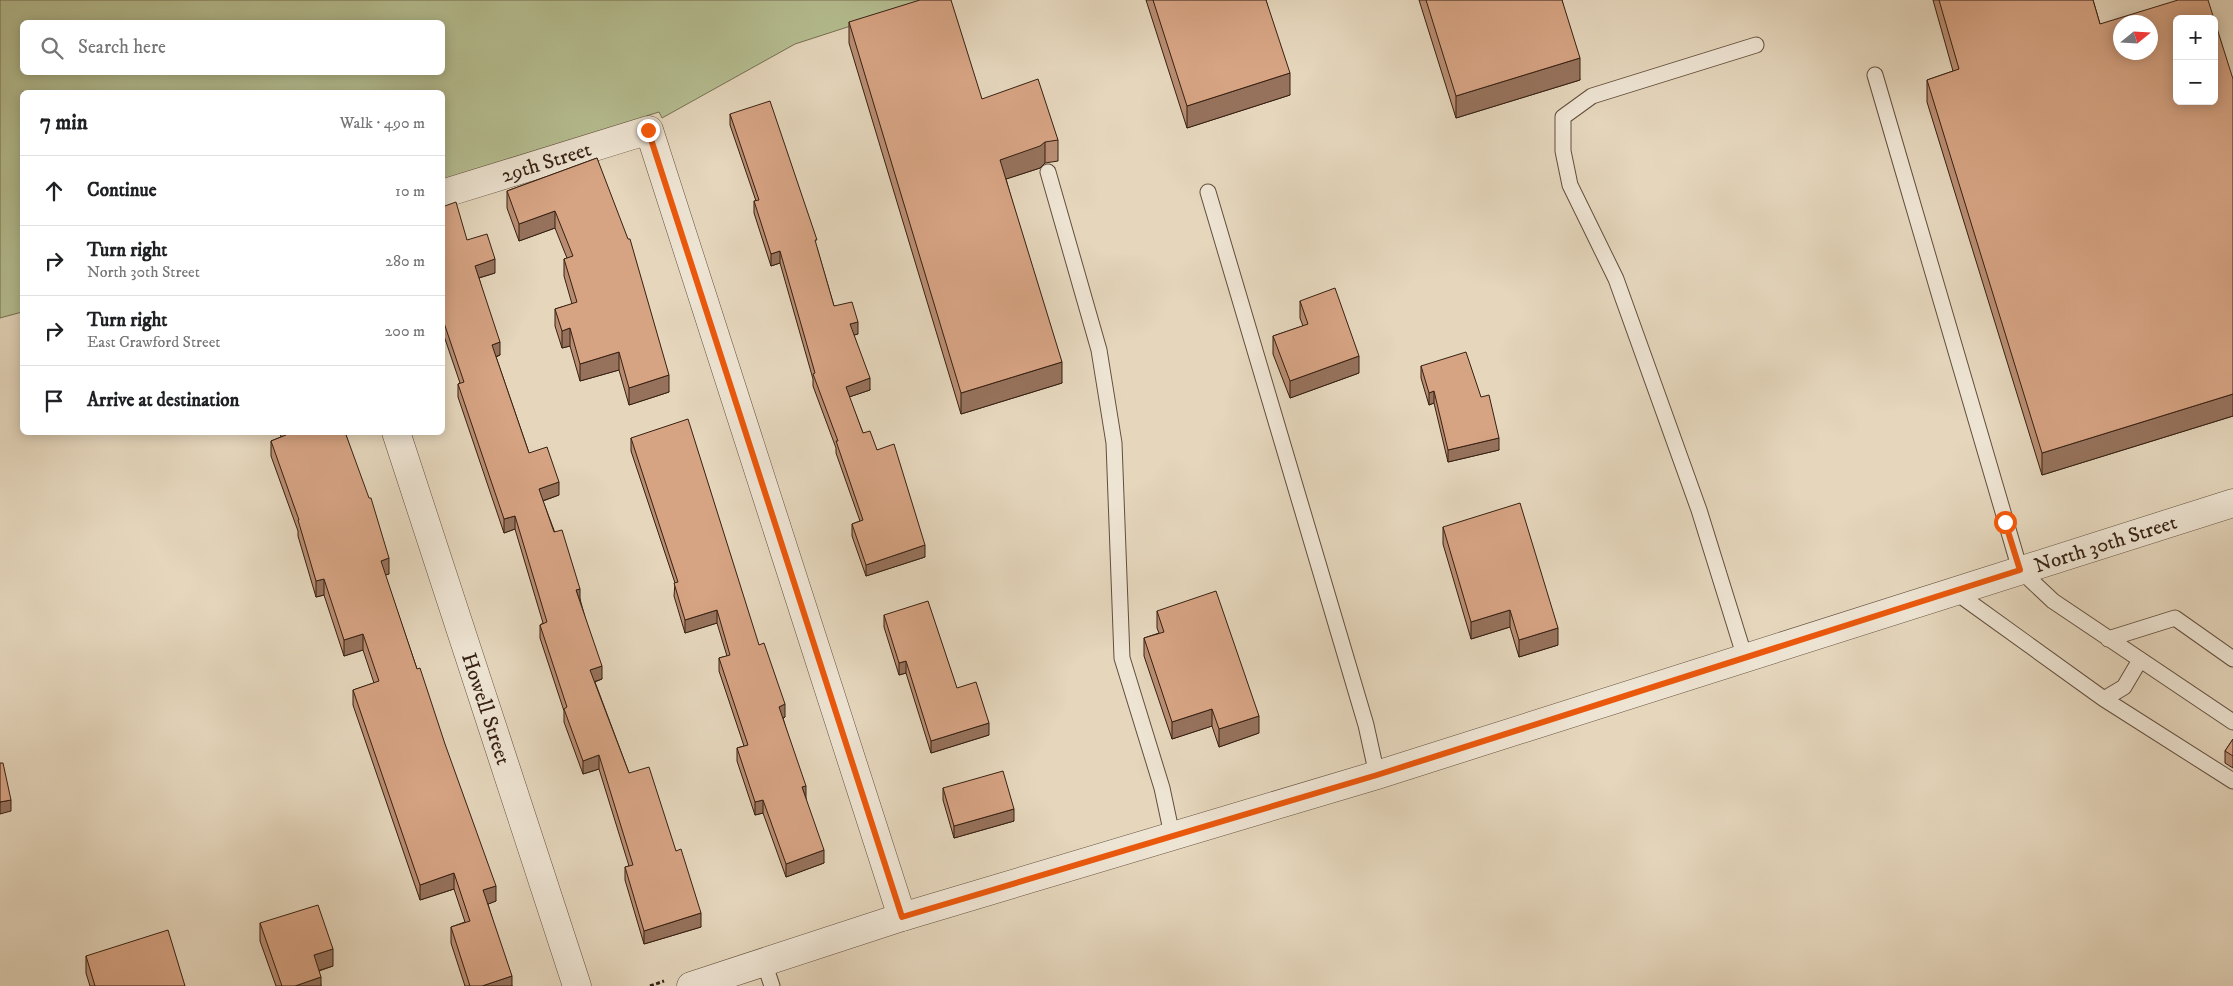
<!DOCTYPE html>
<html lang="en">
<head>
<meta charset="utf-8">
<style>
  body { margin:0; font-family:"IM FELL DW Pica",serif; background:#f2f2f2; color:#202124 }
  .controls { position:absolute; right:15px; top:15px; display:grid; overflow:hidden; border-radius:8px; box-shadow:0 2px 12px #0003 }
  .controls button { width:45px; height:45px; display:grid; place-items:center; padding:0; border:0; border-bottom:1px solid #e0e0e0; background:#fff; color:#202124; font:25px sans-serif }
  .compass { position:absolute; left:2113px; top:15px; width:45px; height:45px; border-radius:50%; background:#fff; box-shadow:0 2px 12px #0003; rotate:72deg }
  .stop { position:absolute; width:15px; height:15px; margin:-11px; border:4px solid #ea580c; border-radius:50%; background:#fff }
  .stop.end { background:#ea580c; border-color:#fff; box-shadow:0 1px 5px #0008 }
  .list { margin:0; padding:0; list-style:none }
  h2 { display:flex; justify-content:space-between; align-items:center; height:65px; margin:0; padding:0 20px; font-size:21px }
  h2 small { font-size:16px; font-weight:400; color:#757577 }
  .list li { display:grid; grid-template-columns:32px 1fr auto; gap:15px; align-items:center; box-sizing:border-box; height:70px; padding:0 20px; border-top:1px solid #e0e0e0 }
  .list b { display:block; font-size:19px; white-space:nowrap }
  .list p { margin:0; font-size:16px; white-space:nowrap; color:#757577 }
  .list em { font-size:16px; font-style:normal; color:#757577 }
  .icon { flex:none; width:28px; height:28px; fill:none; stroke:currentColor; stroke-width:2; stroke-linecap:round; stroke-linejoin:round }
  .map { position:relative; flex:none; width:2233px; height:986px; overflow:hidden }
  .search { position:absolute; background:#fff; box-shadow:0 2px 12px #0003; left:20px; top:20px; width:425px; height:55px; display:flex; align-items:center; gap:12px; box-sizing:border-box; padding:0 18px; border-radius:8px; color:#757577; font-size:19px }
  .panel { position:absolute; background:#fff; box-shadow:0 2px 12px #0003; left:20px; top:90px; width:425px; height:345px; border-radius:8px }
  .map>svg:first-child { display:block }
</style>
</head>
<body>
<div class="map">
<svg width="2233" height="986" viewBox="0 0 2233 986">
  <rect width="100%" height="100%" fill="#e5d6bc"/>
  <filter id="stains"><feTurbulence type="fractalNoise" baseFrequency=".004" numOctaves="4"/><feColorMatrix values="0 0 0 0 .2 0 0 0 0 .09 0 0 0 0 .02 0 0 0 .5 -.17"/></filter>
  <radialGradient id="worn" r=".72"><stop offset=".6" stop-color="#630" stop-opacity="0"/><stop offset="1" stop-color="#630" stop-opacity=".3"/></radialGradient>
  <!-- green -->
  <path fill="#b5be91" stroke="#766f52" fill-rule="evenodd" d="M 0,0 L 931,0 L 795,44 L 662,118 L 659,112 L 443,179 L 442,92 L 22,92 L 22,312 L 0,318 ZM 22,22 L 442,22 L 442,72 L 22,72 Z"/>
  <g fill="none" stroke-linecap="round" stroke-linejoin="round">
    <defs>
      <path id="lane" d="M 1875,75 L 2020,570 L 2053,601 L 2233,722
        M 1048,172 L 1099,350 L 1114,443 L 1122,658 L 1162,788 L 1172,835
        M 1208,192 L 1366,725 L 1377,775
        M 1954,591 L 2104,699 L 2124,687 L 2140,660
        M 2108,639 L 2175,618 L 2233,659
        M 1745,658 L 1699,510 L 1616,279 L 1570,185 L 1563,151 L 1563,117 L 1592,96 L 1756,45
        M 2104,699 L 2233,781
        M 764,962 L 772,986"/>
      <g id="street">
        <path id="s1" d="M 442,194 L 649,130 L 902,917"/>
        <path id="s2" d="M 396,432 L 577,986"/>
        <path id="s3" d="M 691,986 L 902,917 L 1377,775 L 2233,503"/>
      </g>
    </defs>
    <!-- lane casing -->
    <use href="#lane" stroke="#624e3c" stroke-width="17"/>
    <!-- street casing -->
    <use href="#street" stroke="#624e3c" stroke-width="29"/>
    <!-- path -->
    <path stroke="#362012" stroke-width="3" stroke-dasharray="4 2.5" stroke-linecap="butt" d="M 650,986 L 664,981"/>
    <!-- lane -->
    <use href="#lane" stroke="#eee4d3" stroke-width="15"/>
    <!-- street -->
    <use href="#street" stroke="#eee4d3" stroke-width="28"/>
  </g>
  <!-- wall -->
  <path fill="#b88c71" stroke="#362012" d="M 1146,0 L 1266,0 L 1290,95 L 1187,128 Z
    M 1419,0 L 1562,0 L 1580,80 L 1456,118 Z
    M 1933,0 L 2093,0 L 2100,24 L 2233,79 L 2233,416 L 2042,475 L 1927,102 L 1927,80 L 1953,71 Z
    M 849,22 L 982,99 L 1058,140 L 1058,161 L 1045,163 L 1040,168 L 1006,179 L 1062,383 L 961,414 L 849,43 Z
    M 730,114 L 817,248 L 834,306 L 858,334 L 854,335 L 870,390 L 849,397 L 863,433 L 877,450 L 925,557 L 866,576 L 852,536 L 852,524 L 860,521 L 836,453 L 836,448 L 813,386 L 813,379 L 780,263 L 771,266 L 754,213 L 754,201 L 756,201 L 730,125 Z
    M 597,158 L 669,392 L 629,405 L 619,370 L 580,381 L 570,346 L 562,348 L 555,326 L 555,309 L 572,304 L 564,276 L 564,259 L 567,258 L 555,228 L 519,241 L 507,208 L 507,191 Z
    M 442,207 L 467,240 L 495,273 L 479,278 L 500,355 L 496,357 L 529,453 L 559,495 L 543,501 L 580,599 L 602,679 L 595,682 L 629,773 L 676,851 L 701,927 L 644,944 L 625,880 L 625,867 L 629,866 L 599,769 L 583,774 L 564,722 L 564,711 L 540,638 L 540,625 L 543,623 L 515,529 L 504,533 L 458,397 L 458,384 L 460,383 L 442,330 Z
    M 1300,301 L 1359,373 L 1290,398 L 1273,354 L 1273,336 L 1303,326 L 1300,318 Z
    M 1421,366 L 1481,397 L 1499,450 L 1448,462 L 1434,403 L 1429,405 L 1421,378 Z
    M 280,432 L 345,432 L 389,574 L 385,575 L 496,901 L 488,904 L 512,986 L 465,986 L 451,943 L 451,927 L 465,922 L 454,889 L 420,900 L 353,705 L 353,690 L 374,683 L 363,650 L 344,656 L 324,595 L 316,597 L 298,536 L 298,531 L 271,456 L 271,441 L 281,437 Z
    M 631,438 L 759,645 L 785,717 L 783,718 L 824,863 L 786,877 L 763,813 L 755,815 L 737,761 L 737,748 L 744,746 L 719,671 L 719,658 L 727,656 L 717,623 L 685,633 L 674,596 L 675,583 L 631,451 Z
    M 1443,527 L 1558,645 L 1519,657 L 1510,627 L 1471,639 L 1443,544 Z
    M 1157,611 L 1259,733 L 1219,747 L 1212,726 L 1172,739 L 1144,656 L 1144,638 L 1159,633 L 1157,628 Z
    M 884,615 L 957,688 L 989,735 L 931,753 L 906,673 L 899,675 L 884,627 Z
    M 2233,739 L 2233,768 L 2225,763 L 2225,751 Z
    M 943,788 L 1014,821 L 954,838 L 943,800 Z
    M 260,923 L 333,966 L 319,971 L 321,986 L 276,986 L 260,941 Z
    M 86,956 L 185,986 L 90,986 L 86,973 Z"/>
  <!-- shaded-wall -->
  <path fill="#96725c" stroke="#362012" d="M 1580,58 L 1580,80 L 1456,118 L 1456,96 Z
    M 1290,73 L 1290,95 L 1187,128 L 1187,106 Z
    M 1045,142 L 1045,163 L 1040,168 L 1000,181 L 1000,160 Z
    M 555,211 L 555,228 L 519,241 L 519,224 Z
    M 780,251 L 780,263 L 771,266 L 771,254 Z
    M 495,259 L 495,273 L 475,279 L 475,266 Z
    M 858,322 L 858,334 L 850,336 L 850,324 Z
    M 570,328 L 570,346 L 562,348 L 562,331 Z
    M 500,342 L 500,355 L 492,358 L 492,345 Z
    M 619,352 L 619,370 L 580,381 L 580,364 Z
    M 1359,356 L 1359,373 L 1290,398 L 1290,381 Z
    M 1062,362 L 1062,383 L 961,414 L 961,393 Z
    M 669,375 L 669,392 L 629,405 L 629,388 Z
    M 870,378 L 870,390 L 846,398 L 846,387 Z
    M 1434,391 L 1434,403 L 1429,405 L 1429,393 Z
    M 2233,394 L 2233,416 L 2042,475 L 2042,453 Z
    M 1499,438 L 1499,450 L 1448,462 L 1448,450 Z
    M 559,482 L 559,495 L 539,502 L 539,489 Z
    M 515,516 L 515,529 L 504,533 L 504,519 Z
    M 925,545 L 925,557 L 866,576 L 866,565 Z
    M 389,558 L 389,574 L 381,576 L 381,561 Z
    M 324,579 L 324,595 L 316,597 L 316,581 Z
    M 580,589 L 580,602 L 576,590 Z
    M 717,610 L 717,623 L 685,633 L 685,620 Z
    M 1510,610 L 1510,627 L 1471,639 L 1471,622 Z
    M 1558,628 L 1558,645 L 1519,657 L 1519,640 Z
    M 363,634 L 363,650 L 344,656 L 344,640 Z
    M 906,661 L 906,673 L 899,675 L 899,663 Z
    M 602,666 L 602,679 L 590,683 L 590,670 Z
    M 785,704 L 785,717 L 779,720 L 779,707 Z
    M 1212,709 L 1212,726 L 1172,739 L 1172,722 Z
    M 1259,716 L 1259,733 L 1219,747 L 1219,729 Z
    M 989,723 L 989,735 L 931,753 L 931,741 Z
    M 599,755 L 599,769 L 583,774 L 583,761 Z
    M 806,786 L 806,799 L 802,787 Z
    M 11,800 L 11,811 L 0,814 L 0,802 Z
    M 763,800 L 763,813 L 755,815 L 755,802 Z
    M 1014,809 L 1014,821 L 954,838 L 954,826 Z
    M 824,850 L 824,863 L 786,877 L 786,864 Z
    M 454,873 L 454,889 L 420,900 L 420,885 Z
    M 496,886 L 496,901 L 483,906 L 483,890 Z
    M 701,913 L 701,927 L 644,944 L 644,931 Z
    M 333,949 L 333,966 L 314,972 L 314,955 Z
    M 512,976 L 512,986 L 482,986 Z
    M 321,977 L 321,986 L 295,986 Z"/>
  <!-- building -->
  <path fill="#d6a383" stroke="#362012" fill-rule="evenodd" d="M 920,0 L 951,0 L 982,99 L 1038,79 L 1058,140 L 1045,142 L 1040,146 L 1000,160 L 1062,362 L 961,393 L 849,22 Z
    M 1153,0 L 1266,0 L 1290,73 L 1187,106 Z
    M 1426,0 L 1562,0 L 1580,58 L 1456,96 Z
    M 1939,0 L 2093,0 L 2100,24 L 2178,0 L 2208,0 L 2214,19 L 2177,19 L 2177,101 L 2214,101 L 2214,19 L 2233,79 L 2233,394 L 2042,453 L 1927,80 L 1959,69 ZM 2120,22 L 2150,22 L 2150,52 L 2120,52 Z
    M 770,101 L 817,240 L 815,240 L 834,306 L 852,302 L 858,322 L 850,324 L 870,378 L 846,387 L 863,433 L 870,431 L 877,450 L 894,444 L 925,545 L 866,565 L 852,524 L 863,520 L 836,441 L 838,441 L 813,374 L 815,373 L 780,251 L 771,254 L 754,201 L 759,200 L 730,114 Z
    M 597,158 L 628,239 L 630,239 L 669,375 L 629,388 L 619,352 L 580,364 L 570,328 L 562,331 L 555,309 L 577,302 L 564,259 L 573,256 L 555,211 L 519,224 L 507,191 Z
    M 456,202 L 467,240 L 487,234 L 495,259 L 475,266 L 500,342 L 492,345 L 529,453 L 547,447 L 559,482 L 539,489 L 554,532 L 562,530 L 580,589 L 576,590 L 602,666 L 590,670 L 629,773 L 649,767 L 676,851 L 681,849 L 701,913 L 644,931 L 625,867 L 633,865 L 599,755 L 583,761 L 564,709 L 567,707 L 540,625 L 547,622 L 515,516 L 504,519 L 458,384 L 464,382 L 442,317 L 442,207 Z
    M 1335,288 L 1359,356 L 1290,381 L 1273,336 L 1308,324 L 1300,301 Z
    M 1466,352 L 1481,397 L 1489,395 L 1499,438 L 1448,450 L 1434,391 L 1429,393 L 1421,366 Z
    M 688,419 L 759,645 L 764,643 L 785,704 L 779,707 L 806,786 L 802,787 L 824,850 L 786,864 L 763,800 L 755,802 L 737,748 L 748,745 L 719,658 L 730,655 L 717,610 L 685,620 L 674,583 L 678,582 L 631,438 Z
    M 285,432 L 345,432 L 369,498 L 371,498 L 389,558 L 381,561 L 417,669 L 420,668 L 445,744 L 496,886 L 483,890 L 512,976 L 482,986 L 470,986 L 451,927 L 470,921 L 454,873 L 420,885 L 353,690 L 379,681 L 363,634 L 344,640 L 324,579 L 316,581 L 298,520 L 299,520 L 271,441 L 286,435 Z
    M 1520,503 L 1558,628 L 1519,640 L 1510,610 L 1471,622 L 1443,527 Z
    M 1216,591 L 1259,716 L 1219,729 L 1212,709 L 1172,722 L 1144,638 L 1164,632 L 1157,611 Z
    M 928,601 L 957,688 L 976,682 L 989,723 L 931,741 L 906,661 L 899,663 L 884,615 Z
    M 2233,739 L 2233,756 L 2225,751 Z
    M 0,763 L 3,763 L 11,800 L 0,802 Z
    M 1003,771 L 1014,809 L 954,826 L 943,788 Z
    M 318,905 L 333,949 L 314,955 L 321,977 L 295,986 L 282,986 L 260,923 Z
    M 168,930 L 185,986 L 95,986 L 86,956 Z"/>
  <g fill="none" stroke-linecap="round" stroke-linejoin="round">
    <!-- route -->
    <path stroke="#ea580c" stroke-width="6" d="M 648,130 L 902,917 L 1377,775 L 2020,570 L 2005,522"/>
  </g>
  <g text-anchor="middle" stroke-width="4.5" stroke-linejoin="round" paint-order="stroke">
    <!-- street labels -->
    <g font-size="21" fill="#362012" stroke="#eee4d3">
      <text dy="7" stroke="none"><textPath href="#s1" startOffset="109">29th Street</textPath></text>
      <text dy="7" stroke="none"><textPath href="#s3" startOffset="1482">North 30th Street</textPath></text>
      <text dy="7" stroke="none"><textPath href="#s2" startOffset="291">Howell Street</textPath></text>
    </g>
  </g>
  <rect width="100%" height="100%" filter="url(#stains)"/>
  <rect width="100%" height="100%" fill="url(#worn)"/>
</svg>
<div class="controls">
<button>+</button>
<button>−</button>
</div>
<svg class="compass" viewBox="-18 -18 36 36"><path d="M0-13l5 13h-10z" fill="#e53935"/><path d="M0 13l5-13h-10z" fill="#757577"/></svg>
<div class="stop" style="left:2005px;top:522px"></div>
<div class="stop end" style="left:648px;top:130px"></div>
<div class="search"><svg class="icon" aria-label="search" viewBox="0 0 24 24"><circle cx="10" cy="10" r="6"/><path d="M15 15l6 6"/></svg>Search here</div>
<section class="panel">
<h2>7 min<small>Walk · 490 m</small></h2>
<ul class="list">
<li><svg class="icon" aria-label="ahead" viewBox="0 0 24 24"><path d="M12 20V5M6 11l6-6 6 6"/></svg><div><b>Continue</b></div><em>10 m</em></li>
<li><svg class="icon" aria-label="right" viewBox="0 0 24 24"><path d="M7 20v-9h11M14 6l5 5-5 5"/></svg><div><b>Turn right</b><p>North 30th Street</p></div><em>280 m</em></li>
<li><svg class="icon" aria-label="right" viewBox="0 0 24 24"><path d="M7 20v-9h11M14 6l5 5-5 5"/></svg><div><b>Turn right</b><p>East Crawford Street</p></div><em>200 m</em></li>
<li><svg class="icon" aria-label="arrive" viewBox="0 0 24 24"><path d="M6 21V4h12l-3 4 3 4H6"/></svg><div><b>Arrive at destination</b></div></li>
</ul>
</section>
</div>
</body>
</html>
